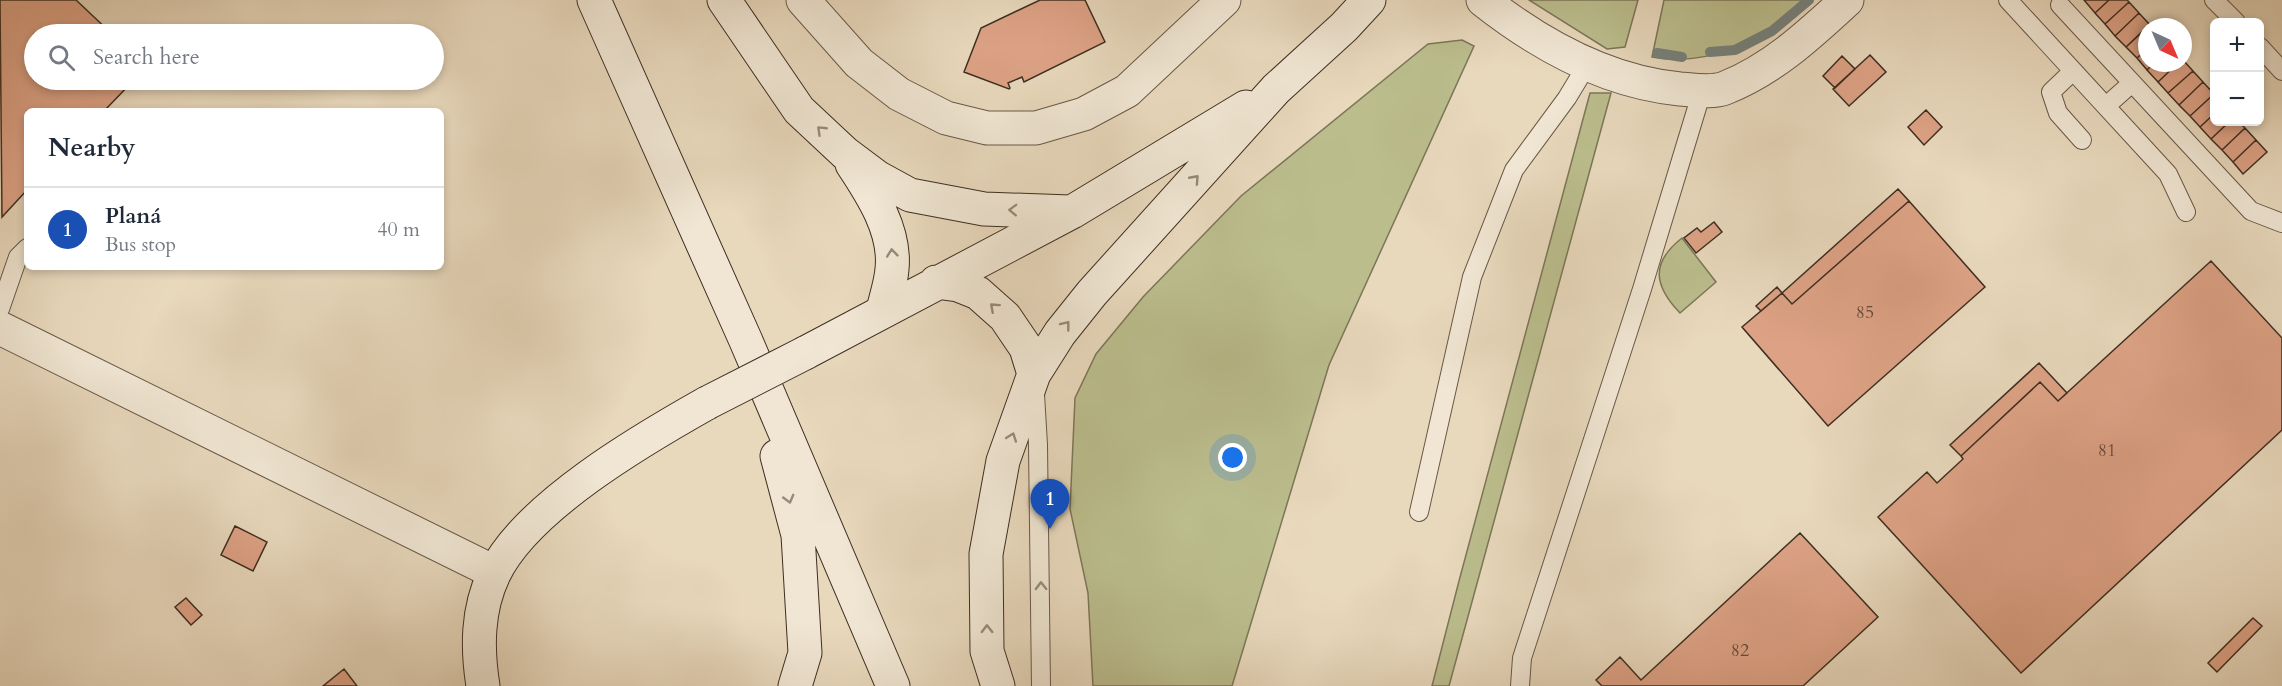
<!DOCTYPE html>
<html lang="en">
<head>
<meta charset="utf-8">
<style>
  body { margin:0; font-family:Cardo,serif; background:#f2f2f3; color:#1f2937 }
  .controls { position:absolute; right:18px; top:18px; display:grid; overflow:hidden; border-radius:9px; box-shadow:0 3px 9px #0003 }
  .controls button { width:54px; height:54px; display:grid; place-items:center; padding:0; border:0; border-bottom:2px solid #e0e1e3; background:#fff; color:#1f2937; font:30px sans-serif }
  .compass { position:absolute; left:2138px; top:18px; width:54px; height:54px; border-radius:50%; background:#fff; box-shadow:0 3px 9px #0003; rotate:136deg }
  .you { position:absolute; left:1233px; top:458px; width:21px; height:21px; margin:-15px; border:4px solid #fff; border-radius:50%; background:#1a73e8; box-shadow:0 0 0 9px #1a73e833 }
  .badge { display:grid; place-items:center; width:39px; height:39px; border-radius:50%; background:#8f2418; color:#fff; font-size:20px; font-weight:700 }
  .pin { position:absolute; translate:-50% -50px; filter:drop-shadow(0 2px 3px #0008) }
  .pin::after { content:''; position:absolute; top:32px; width:21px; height:18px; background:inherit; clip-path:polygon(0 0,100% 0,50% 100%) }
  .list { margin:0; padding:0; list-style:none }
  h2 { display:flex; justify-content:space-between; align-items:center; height:78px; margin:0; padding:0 24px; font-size:26px }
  h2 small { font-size:20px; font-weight:400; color:#747a83 }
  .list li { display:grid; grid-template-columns:39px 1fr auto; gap:18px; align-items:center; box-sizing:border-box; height:84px; padding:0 24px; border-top:2px solid #e0e1e3 }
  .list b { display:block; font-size:22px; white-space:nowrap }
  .list p { margin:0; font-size:20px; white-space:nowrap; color:#747a83 }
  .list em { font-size:20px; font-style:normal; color:#747a83 }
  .icon { flex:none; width:33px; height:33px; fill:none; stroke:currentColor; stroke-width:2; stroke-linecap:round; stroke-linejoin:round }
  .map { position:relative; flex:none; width:2282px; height:686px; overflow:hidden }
  .search { position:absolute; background:#fff; box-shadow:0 3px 9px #0003; left:24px; top:24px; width:420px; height:66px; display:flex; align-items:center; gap:15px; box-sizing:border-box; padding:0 21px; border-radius:33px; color:#747a83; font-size:22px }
  .panel { position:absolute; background:#fff; box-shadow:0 3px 9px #0003; left:24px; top:108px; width:420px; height:162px; border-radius:9px }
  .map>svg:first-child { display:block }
</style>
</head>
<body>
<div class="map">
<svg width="2282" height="686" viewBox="0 0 2282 686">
  <rect width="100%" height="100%" fill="#e8d8bc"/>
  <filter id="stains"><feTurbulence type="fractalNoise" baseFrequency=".00333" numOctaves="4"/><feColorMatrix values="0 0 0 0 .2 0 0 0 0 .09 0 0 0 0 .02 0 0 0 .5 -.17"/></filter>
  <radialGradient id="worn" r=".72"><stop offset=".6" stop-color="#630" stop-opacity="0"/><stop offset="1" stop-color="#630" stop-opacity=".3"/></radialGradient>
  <!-- green -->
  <path fill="#bbbd8d" stroke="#7c7658" stroke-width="1.5" d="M 1529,0 L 1638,0 L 1625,47 L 1607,49 Z
    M 1664,0 L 1803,0 C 1791,12 1772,32 1757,40 C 1726,54 1686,64 1652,57 Z
    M 1462,40 L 1474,46 L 1329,365 L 1232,686 L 1093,686 L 1088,593 L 1070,509 L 1075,398 L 1096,354 L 1143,297 L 1241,196 L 1428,44 Z
    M 1590,93 L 1611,93 L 1449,686 L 1432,686 L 1459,581 Z
    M 1682,238 L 1716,282 L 1680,313 C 1654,286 1650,263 1682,238 Z"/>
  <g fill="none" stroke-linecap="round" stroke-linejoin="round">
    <!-- stream -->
    <path stroke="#75817c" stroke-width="10" d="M 1710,52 L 1735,50 L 1772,31 L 1809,0
      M 1657,53 L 1682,57"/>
  </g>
  <!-- building -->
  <path fill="#dda285" stroke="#3e2e22" stroke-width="1.5" d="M 0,0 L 76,0 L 112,34 L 34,34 L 34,80 L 134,80 L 104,111 L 27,111 L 27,190 L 2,217 Z
    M 1040,0 L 1085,0 L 1105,42 L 1024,82 L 1022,77 L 1008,83 L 1010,88 L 1009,89 L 964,72 L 981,28 Z
    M 2084,0 L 2109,0 L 2095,13 Z
    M 2109,0 L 2127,0 L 2129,2 L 2105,24 L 2095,13 Z
    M 2129,2 L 2139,13 L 2115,36 L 2105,24 Z
    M 2139,13 L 2150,25 L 2126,47 L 2115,36 Z
    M 2147,27 L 2147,49 L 2137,58 L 2126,47 Z
    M 2147,49 L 2147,63 L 2154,63 L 2147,70 L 2137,58 Z
    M 1870,55 L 1886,72 L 1849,106 L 1833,89 Z
    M 1842,56 L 1855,69 L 1835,88 L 1823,76 Z
    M 2183,60 L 2193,71 L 2168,93 L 2158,82 L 2178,63 L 2183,63 Z
    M 2154,63 L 2178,63 L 2158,82 L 2147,70 Z
    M 2193,71 L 2203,82 L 2179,105 L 2168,93 Z
    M 2203,82 L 2214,94 L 2190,116 L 2179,105 Z
    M 2214,94 L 2214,114 L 2200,127 L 2190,116 Z
    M 1926,110 L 1942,127 L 1924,145 L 1908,127 Z
    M 2214,114 L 2214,122 L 2229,122 L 2211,139 L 2200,127 Z
    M 2229,122 L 2239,122 L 2245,128 L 2222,150 L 2211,139 Z
    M 2245,128 L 2256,140 L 2233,162 L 2222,150 Z
    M 2256,140 L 2267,152 L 2243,174 L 2233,162 Z
    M 1898,189 L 1909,201 L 1792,304 L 1782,293 Z
    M 1909,201 L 1985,287 L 1828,426 L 1742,327 L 1782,293 L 1792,304 Z
    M 1714,222 L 1722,232 L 1696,253 L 1684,238 L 1697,228 L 1701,232 Z
    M 2211,261 L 2282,338 L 2282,430 L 2021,673 L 1878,517 L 1927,472 L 1937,483 L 1963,459 L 1961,456 L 2040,382 L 2058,401 Z
    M 1777,287 L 1782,293 L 1761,311 L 1756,306 Z
    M 2039,363 L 2067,393 L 2058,401 L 2040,382 L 1961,456 L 1950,445 Z
    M 235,526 L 267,542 L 253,571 L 221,555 Z
    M 1800,533 L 1878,617 L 1803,686 L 1602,686 L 1596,680 L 1620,657 L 1641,680 Z
    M 186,598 L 202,615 L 191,625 L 175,607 Z
    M 2253,618 L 2262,626 L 2217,672 L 2208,663 Z
    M 344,669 L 357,686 L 323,686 Z"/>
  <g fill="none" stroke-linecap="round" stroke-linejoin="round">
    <defs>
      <path id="lane" d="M 2008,0 L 2168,174 L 2186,212
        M 2214,0 L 2236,22
        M 2060,5 L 2251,211 L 2282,223
        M 2260,47 L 2282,71
        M 2073,71 L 2051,92 L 2058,113 L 2082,140
        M 2106,106 L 2132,83
        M 0,309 L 18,257 L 27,248
        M 1035,394 L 1038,445 L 1041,686
        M 1419,512 L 1472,277 L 1514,170 L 1567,98 L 1587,65
        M 1520,686 L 1522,658 L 1642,289 L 1702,91"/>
      <path id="street" d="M 803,0 L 859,63 L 899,94 L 946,118 L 987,128 L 1036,128 L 1084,114 L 1127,91 L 1224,0
        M 1483,0 C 1540,45 1607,82 1680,89 C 1695,90 1712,93 1725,88 C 1773,69 1810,34 1847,0
        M 0,328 L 494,572"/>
      <path id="secondary" d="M 594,0 L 746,341 L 893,686
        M 724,0 L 799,110 L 845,153 L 877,177 L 910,195 L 984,209 L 1070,212
        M 852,164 C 872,194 896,231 892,269 C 891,283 886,297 883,310
        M 936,282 L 958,285 L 978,293 L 1005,317 L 1026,348 L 1034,374
        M 805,353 L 1072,212 L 1246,107
        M 777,456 L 798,535 L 805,653 L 795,686
        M 483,686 C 477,648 477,610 494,574 C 526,507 643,439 707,403
        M 998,686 L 987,651 L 986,554 L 1003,461 L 1034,374 L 1060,333 L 1092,293 L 1276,89 L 1344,27 L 1369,0"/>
    </defs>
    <!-- lane casing -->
    <use href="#lane" stroke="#685848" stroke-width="20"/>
    <!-- street casing -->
    <use href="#street" stroke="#685848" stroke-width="35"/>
    <!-- secondary casing -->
    <use href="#secondary" stroke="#3e2e22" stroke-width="35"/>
    <!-- lane -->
    <use href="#lane" stroke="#f0e6d3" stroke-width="18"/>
    <!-- street -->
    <use href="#street" stroke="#f0e6d3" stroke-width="33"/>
    <!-- secondary -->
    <use href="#secondary" stroke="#f0e6d3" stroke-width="33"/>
    <defs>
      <path id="secondary-bridge" d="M 707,403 L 805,353"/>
    </defs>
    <!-- secondary-bridge casing -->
    <use href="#secondary-bridge" stroke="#3e2e22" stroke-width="35" stroke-linecap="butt"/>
    <!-- secondary-bridge -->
    <use href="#secondary-bridge" stroke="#f0e6d3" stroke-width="33"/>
  </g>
  <!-- one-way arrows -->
  <defs><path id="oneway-chevron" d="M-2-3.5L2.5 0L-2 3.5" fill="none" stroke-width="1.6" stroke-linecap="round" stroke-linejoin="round" transform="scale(1.5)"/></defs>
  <g stroke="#978a7a">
    <use href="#oneway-chevron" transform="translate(821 130) rotate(-136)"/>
    <use href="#oneway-chevron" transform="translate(1195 179) rotate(-48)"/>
    <use href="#oneway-chevron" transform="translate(1013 210) rotate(-178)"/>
    <use href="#oneway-chevron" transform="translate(892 253) rotate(-96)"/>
    <use href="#oneway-chevron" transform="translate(994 307) rotate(-138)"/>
    <use href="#oneway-chevron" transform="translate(1066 325) rotate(-52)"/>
    <use href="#oneway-chevron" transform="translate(1012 437) rotate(-70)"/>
    <use href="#oneway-chevron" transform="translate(789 499) rotate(75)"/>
    <use href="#oneway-chevron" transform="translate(1041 586) rotate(-91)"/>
    <use href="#oneway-chevron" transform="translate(987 629) rotate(-91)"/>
  </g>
  <g text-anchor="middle" stroke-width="4.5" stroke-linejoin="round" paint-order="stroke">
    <!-- number labels -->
    <g font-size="18" fill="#664b3b">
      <text x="1865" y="318">85</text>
      <text x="2107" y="456">81</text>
      <text x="1740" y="656">82</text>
    </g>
  </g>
  <rect width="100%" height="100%" filter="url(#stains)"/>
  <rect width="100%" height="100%" fill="url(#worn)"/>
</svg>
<div class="controls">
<button>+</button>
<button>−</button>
</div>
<svg class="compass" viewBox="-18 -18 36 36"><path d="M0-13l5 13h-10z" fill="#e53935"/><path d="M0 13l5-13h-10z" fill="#747a83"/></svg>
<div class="you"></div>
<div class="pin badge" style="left:1050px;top:529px;background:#1a4fb4">1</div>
<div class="search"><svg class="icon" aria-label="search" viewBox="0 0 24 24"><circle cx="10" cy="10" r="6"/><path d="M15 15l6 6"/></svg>Search here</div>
<section class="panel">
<h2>Nearby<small></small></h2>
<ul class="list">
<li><span class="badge" style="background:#1a4fb4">1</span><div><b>Planá</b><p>Bus stop</p></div><em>40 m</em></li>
</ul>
</section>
</div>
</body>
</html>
